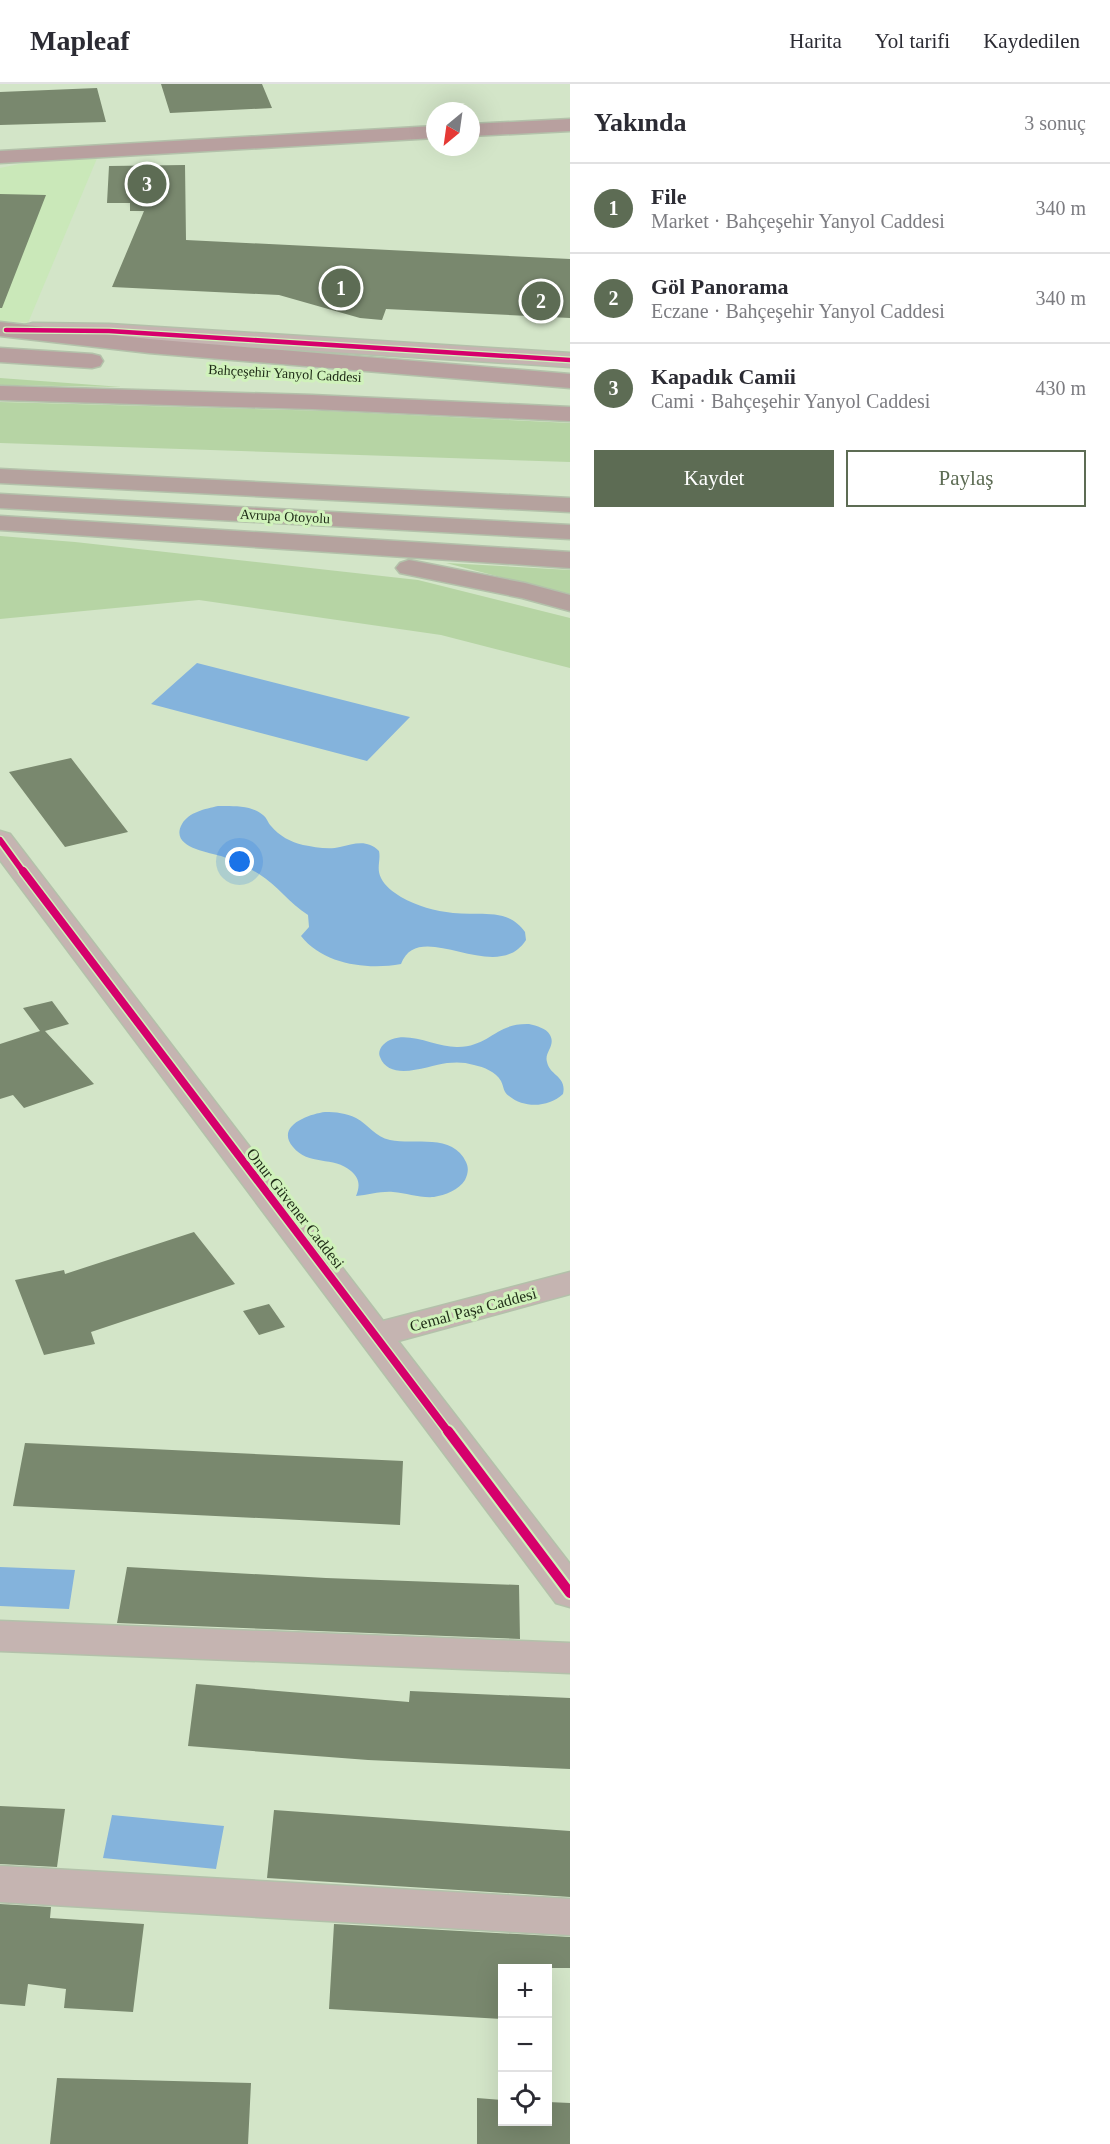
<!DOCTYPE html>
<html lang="tr">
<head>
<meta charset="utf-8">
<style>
  body { margin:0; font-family:Georgia,serif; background:#f2f2f3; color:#2b2b33 }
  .controls { position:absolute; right:18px; bottom:18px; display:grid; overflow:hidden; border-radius:0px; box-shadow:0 6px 24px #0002 }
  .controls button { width:54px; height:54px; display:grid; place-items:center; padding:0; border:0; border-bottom:2px solid #e1e1e2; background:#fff; color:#2b2b33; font:30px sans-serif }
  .compass { position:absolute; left:426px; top:18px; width:54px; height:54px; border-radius:50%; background:#fff; box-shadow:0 6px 24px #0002; rotate:209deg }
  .you { position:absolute; left:240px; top:778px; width:21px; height:21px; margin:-15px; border:4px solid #fff; border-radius:50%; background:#1a73e8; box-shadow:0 0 0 9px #1a73e833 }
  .badge { display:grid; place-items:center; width:39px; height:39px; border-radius:50%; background:#5d6c54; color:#fff; font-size:20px; font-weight:700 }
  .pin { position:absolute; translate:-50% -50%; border:3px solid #fff; box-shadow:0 2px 6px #0006 }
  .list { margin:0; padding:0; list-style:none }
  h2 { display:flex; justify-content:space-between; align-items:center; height:78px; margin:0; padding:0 24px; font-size:26px }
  h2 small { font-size:20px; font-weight:400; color:#7c7c81 }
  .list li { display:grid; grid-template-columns:39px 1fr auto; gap:18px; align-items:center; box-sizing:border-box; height:90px; padding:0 24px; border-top:2px solid #e1e1e2 }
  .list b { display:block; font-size:22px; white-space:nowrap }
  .list p { margin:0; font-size:20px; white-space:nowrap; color:#7c7c81 }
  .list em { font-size:20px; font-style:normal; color:#7c7c81 }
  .actions { display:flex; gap:12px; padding:18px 24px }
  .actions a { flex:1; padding:14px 0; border:2px solid #5d6c54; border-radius:0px; text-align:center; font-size:21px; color:#5d6c54 }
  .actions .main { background:#5d6c54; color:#fff }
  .icon { flex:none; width:33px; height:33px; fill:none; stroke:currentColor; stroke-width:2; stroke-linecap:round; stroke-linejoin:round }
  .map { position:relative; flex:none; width:570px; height:2060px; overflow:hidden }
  header { display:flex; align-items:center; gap:36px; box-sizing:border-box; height:84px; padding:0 30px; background:#fff; border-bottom:2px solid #e1e1e2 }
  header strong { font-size:28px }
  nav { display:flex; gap:33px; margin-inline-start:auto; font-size:21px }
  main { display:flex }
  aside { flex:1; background:#fff }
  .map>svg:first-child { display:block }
</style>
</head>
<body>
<header>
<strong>Mapleaf</strong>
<nav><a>Harita</a><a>Yol tarifi</a><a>Kaydedilen</a></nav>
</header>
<main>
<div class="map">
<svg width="570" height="2060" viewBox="0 0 570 2060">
  <rect width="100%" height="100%" fill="#d3e5c8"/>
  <!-- built -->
  <path fill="#cae8b9" d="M 98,72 L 28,239 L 0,237 L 0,84 L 39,76 Z"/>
  <!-- green -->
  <path fill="#b6d4a4" d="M 0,294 L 122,303 L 0,301 Z
    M 0,318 L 328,327 L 570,339 L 570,378 L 0,359 Z
    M 0,452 L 75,458 L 418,496 L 570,534 L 570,584 L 441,551 L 199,516 L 0,535 Z
    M 446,479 L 570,486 L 570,511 Z"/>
  <!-- water -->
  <path fill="#84b3dc" d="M 197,579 L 410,633 L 367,677 L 151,620 Z
    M 218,722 C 232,722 252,721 263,731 C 267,734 268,739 271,742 C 279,752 291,758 303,761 C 314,763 329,766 340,763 C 354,760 367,755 379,767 C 381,776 376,784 381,794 C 385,802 393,808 401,813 C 417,822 435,827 453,829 C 479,832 508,823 525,848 L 526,856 C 496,903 419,832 401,880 C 368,886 324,881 301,852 L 309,843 L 308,831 C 289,819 278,802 259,790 C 247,783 234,776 221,772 C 208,768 169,763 182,740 C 189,728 205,725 218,722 Z
    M 529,940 C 537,942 546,944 550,951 C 556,962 544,968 547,978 C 550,992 567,992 563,1010 C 549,1023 525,1025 509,1012 C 503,1008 504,1003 501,997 C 496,988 484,983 474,981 C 465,978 456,978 447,979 C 429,981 390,999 380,973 C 378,969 380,964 383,961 C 402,942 435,964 458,963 C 491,962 495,939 529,940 Z
    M 325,1028 C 336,1028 346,1029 356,1034 C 369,1041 375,1053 390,1056 C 414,1061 453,1049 466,1078 C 469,1084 468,1090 465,1096 C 459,1106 445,1111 434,1113 C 419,1114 407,1109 393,1108 C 381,1107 368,1111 356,1112 C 360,1102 360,1095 351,1087 C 334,1072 308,1082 293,1063 C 275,1042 309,1030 325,1028 Z
    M 0,1483 L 75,1486 L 69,1525 L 0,1522 Z
    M 112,1731 L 224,1742 L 216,1785 L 103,1774 Z"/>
  <!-- building -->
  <path fill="#79886e" d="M 161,0 L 262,0 L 272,24 L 170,29 Z
    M 97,4 L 106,38 L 0,41 L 0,8 Z
    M 185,81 L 186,156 L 570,175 L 570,234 L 386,225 L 382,236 L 360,234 L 279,211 L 112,203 L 144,127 L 130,127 L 130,119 L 107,119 L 109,82 Z
    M 0,110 L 46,111 L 2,224 L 0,224 Z
    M 71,674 L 128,748 L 65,763 L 9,688 Z
    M 52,917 L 69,940 L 45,947 L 94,1000 L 24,1024 L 13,1011 L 0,1015 L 0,960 L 40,947 L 23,924 Z
    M 194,1148 L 235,1200 L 91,1248 L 95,1260 L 44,1271 L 15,1196 L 64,1186 L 65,1190 Z
    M 269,1220 L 285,1243 L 259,1251 L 243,1227 Z
    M 25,1359 L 403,1377 L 400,1441 L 13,1422 Z
    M 127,1483 L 326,1494 L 519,1501 L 520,1555 L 117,1539 Z
    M 196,1600 L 409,1618 L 410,1607 L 570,1614 L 570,1685 L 368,1676 L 188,1662 Z
    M 0,1722 L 65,1725 L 57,1783 L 0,1780 Z
    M 274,1726 L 570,1747 L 570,1813 L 267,1794 Z
    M 0,1820 L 51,1823 L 50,1834 L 144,1840 L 133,1928 L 64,1924 L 66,1905 L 28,1900 L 25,1922 L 0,1920 Z
    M 334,1840 L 570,1853 L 570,1884 L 502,1884 L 502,1935 L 329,1925 Z
    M 57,1994 L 251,1999 L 248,2060 L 50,2060 Z
    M 477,2014 L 502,2016 L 502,2037 L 548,2037 L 548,2018 L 570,2019 L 570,2060 L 477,2060 Z"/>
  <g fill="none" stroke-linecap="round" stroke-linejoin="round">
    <defs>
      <path id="minor" d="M 33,239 L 109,240 L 570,269 L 570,283 L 109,254 L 25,251 L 22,246 L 25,241 Z
        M 0,747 L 10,750 L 383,1237 L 570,1188 L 570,1210 L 398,1257 L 570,1480 L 570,1523 L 556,1519 L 0,776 Z
        M 0,1537 L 570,1559 L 570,1589 L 0,1567 Z
        M 0,1782 L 570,1815 L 570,1851 L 0,1818 Z"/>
      <path id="major" d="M 570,35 L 570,47 L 471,52 L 471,40 Z
        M 435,42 L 435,54 L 0,79 L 0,67 Z
        M 0,238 L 149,255 L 570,290 L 570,304 L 149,269 L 0,252 Z
        M 0,264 L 92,270 L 100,272 L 103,277 L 100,282 L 92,284 L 0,278 Z
        M 0,302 L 312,311 L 570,323 L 570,337 L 312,325 L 0,316 Z"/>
      <path id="highway" d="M 0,385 L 570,414 L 570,428 L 0,399 Z
        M 0,410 L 570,441 L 570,455 L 0,424 Z
        M 0,432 L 570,468 L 570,484 L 0,446 Z
        M 409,476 L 525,499 L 570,511 L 570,527 L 522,514 L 400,489 L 396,484 L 400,479 Z"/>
    </defs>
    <!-- minor casing -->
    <use href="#minor" stroke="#b3c1aa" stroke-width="3"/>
    <!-- major casing -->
    <use href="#major" stroke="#b3c1aa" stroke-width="3"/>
    <!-- highway casing -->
    <use href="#highway" stroke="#b3c1aa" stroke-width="3"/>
    <!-- minor -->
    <use href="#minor" fill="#c5b4b1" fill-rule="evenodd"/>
    <!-- major -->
    <use href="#major" fill="#b8a09f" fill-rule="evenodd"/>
    <!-- highway -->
    <use href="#highway" fill="#b5a29e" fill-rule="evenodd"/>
    <defs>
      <path id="cycleway-far3" d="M 6,246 L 109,247 L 570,276"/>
      <path id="cycleway-far2" d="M 0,756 L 24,789"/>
      <path id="cycleway-far1" d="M 23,787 L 449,1349"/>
      <path id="cycleway" d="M 448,1347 L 570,1509"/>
    </defs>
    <!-- cycleway-far3 casing -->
    <use href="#cycleway-far3" stroke="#d0f2bb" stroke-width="7"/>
    <!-- cycleway-far2 casing -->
    <use href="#cycleway-far2" stroke="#d0f2bb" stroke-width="9"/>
    <!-- cycleway-far1 casing -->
    <use href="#cycleway-far1" stroke="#d0f2bb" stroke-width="11"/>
    <!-- cycleway casing -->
    <use href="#cycleway" stroke="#d0f2bb" stroke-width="14"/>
    <!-- cycleway-far3 -->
    <use href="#cycleway-far3" stroke="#d6006c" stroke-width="4.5"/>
    <!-- cycleway-far2 -->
    <use href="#cycleway-far2" stroke="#d6006c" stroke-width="6"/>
    <!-- cycleway-far1 -->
    <use href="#cycleway-far1" stroke="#d6006c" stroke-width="8"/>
    <!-- cycleway -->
    <use href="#cycleway" stroke="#d6006c" stroke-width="10"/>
  </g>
  <g text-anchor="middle" stroke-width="6" stroke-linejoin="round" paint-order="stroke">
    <!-- far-street labels -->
    <g font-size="14" fill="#1e2b16" stroke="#d0f2bb">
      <text transform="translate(285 289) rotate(3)" y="5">Bahçeşehir Yanyol Caddesi</text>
      <text transform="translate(285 432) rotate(3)" y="5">Avrupa Otoyolu</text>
    </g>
    <!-- street labels -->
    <g font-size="16" fill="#1e2b16" stroke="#d0f2bb">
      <text transform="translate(296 1124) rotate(52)" y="6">Onur Güvener Caddesi</text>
      <text transform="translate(473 1225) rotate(-15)" y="6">Cemal Paşa Caddesi</text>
    </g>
  </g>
</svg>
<div class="controls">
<button>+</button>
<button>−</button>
<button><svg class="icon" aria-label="locate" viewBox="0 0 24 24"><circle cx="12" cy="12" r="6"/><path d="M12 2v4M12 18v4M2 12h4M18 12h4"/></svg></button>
</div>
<svg class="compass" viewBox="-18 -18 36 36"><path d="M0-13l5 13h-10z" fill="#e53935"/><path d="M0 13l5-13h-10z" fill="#7c7c81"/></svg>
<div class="you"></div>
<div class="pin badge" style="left:341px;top:204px">1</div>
<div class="pin badge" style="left:541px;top:217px">2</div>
<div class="pin badge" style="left:147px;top:100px">3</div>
</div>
<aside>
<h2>Yakında<small>3 sonuç</small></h2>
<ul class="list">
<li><span class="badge">1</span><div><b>File</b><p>Market · Bahçeşehir Yanyol Caddesi</p></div><em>340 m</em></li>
<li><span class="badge">2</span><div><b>Göl Panorama</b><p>Eczane · Bahçeşehir Yanyol Caddesi</p></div><em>340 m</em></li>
<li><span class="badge">3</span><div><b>Kapadık Camii</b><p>Cami · Bahçeşehir Yanyol Caddesi</p></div><em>430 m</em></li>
</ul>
<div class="actions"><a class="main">Kaydet</a><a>Paylaş</a></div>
</aside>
</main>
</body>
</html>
